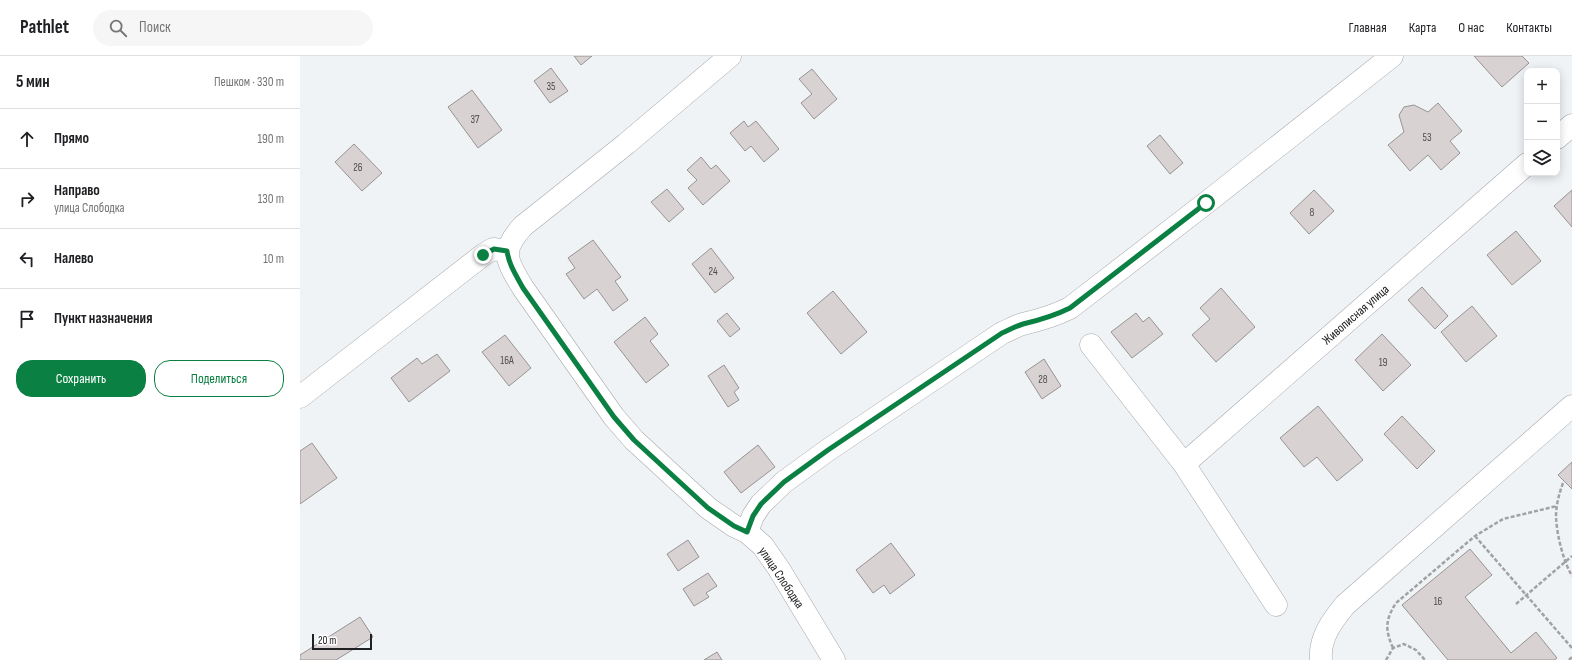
<!DOCTYPE html>
<html lang="ru">
<head>
<meta charset="utf-8">
<style>
  body { margin:0; font-family:"Sofia Sans Condensed",sans-serif; background:#f6f6f6; color:#202124 }
  .controls { position:absolute; right:12px; top:12px; display:grid; overflow:hidden; border-radius:8px; box-shadow:0 2px 10px #0003 }
  .controls button { width:36px; height:36px; display:grid; place-items:center; padding:0; border:0; border-bottom:1px solid #e0e0e0; background:#fff; color:#202124; font:20px sans-serif }
  .scale { position:absolute; left:12px; bottom:10px; width:60px; box-sizing:border-box; padding-left:4px; border:2px solid #202122; border-top:0; font-size:11px; line-height:14px; white-space:nowrap; color:#202122; -webkit-text-stroke:3px #fff; paint-order:stroke }
  .stop { position:absolute; width:12px; height:12px; margin:-9px; border:3px solid #0b8043; border-radius:50%; background:#fff }
  .stop.end { background:#0b8043; border-color:#fff; box-shadow:0 1px 4px #0008 }
  .list { margin:0; padding:0; list-style:none }
  h2 { display:flex; justify-content:space-between; align-items:center; height:52px; margin:0; padding:0 16px; font-size:17px }
  h2 small { font-size:13px; font-weight:400; color:#757577 }
  .list li { display:grid; grid-template-columns:26px 1fr auto; gap:12px; align-items:center; box-sizing:border-box; height:60px; padding:0 16px; border-top:1px solid #e0e0e0 }
  .list b { display:block; font-size:15px; white-space:nowrap }
  .list p { margin:0; font-size:13px; white-space:nowrap; color:#757577 }
  .list em { font-size:13px; font-style:normal; color:#757577 }
  .actions { display:flex; gap:8px; padding:12px 16px }
  .actions a { flex:1; padding:9px 0; border:1px solid #0b8043; border-radius:16px; text-align:center; font-size:14px; color:#0b8043 }
  .actions .main { background:#0b8043; color:#fff }
  .icon { flex:none; width:22px; height:22px; fill:none; stroke:currentColor; stroke-width:2; stroke-linecap:round; stroke-linejoin:round }
  .map { position:relative; flex:none; width:1272px; height:604px; overflow:hidden }
  header { display:flex; align-items:center; gap:24px; box-sizing:border-box; height:56px; padding:0 20px; background:#fff; border-bottom:1px solid #e0e0e0 }
  header strong { font-size:19px }
  nav { display:flex; gap:22px; margin-inline-start:auto; font-size:14px }
  .search { width:280px; height:36px; background:#f6f6f6; display:flex; align-items:center; gap:10px; box-sizing:border-box; padding:0 14px; border-radius:22px; color:#757577; font-size:15px }
  main { display:flex }
  aside { flex:1; background:#fff }
  .map>svg:first-child { display:block }
</style>
</head>
<body>
<header>
<strong>Pathlet</strong>
<div class="search"><svg class="icon" aria-label="search" viewBox="0 0 24 24"><circle cx="10" cy="10" r="6"/><path d="M15 15l6 6"/></svg>Поиск</div>
<nav><a>Главная</a><a>Карта</a><a>О нас</a><a>Контакты</a></nav>
</header>
<main>
<aside>
<h2>5 мин<small>Пешком · 330 m</small></h2>
<ul class="list">
<li><svg class="icon" aria-label="ahead" viewBox="0 0 24 24"><path d="M12 20V5M6 11l6-6 6 6"/></svg><div><b>Прямо</b></div><em>190 m</em></li>
<li><svg class="icon" aria-label="right" viewBox="0 0 24 24"><path d="M7 20v-9h11M14 6l5 5-5 5"/></svg><div><b>Направо</b><p>улица Слободка</p></div><em>130 m</em></li>
<li><svg class="icon" aria-label="left" viewBox="0 0 24 24"><path d="M17 20v-9H6M10 6l-5 5 5 5"/></svg><div><b>Налево</b></div><em>10 m</em></li>
<li><svg class="icon" aria-label="arrive" viewBox="0 0 24 24"><path d="M6 21V4h12l-3 4 3 4H6"/></svg><div><b>Пункт назначения</b></div></li>
</ul>
<div class="actions"><a class="main">Сохранить</a><a>Поделиться</a></div>
</aside>
<div class="map">
<svg width="1272" height="604" viewBox="0 0 1272 604">
  <rect width="100%" height="100%" fill="#f0f3f6"/>
  <!-- building -->
  <path fill="#d8d3d2" stroke="#979392" d="M 274,0 L 292,0 L 281,9 Z
    M 1174,0 L 1222,0 L 1229,7 L 1202,31 Z
    M 251,12 L 268,35 L 250,47 L 234,25 Z
    M 512,13 L 537,43 L 514,63 L 501,47 L 512,38 L 499,23 Z
    M 172,34 L 202,74 L 178,92 L 148,51 Z
    M 1138,47 L 1162,75 L 1150,85 L 1160,97 L 1141,114 L 1128,99 L 1110,115 L 1088,89 L 1104,76 L 1099,59 L 1104,51 L 1114,49 L 1128,56 Z
    M 444,65 L 448,71 L 456,65 L 479,93 L 464,106 L 451,90 L 445,95 L 430,77 Z
    M 860,79 L 883,107 L 870,118 L 847,90 Z
    M 54,88 L 82,117 L 62,135 L 35,106 Z
    M 401,101 L 411,113 L 416,109 L 430,125 L 403,149 L 388,132 L 397,124 L 387,114 Z
    M 367,133 L 384,153 L 369,166 L 351,146 Z
    M 1014,134 L 1034,155 L 1009,178 L 990,157 Z
    M 1272,134 L 1272,171 L 1254,150 Z
    M 1216,175 L 1241,205 L 1212,229 L 1187,199 Z
    M 293,184 L 321,221 L 315,225 L 328,244 L 313,255 L 297,233 L 284,243 L 266,218 L 275,212 L 268,202 Z
    M 411,192 L 434,222 L 415,237 L 392,208 Z
    M 1122,231 L 1148,260 L 1135,273 L 1108,244 Z
    M 921,232 L 955,271 L 916,306 L 892,279 L 910,263 L 900,252 Z
    M 533,235 L 567,276 L 541,298 L 507,257 Z
    M 1172,250 L 1197,280 L 1166,306 L 1141,276 Z
    M 427,257 L 440,273 L 430,281 L 417,265 Z
    M 836,257 L 843,266 L 849,261 L 863,278 L 832,302 L 811,276 Z
    M 345,261 L 358,278 L 350,285 L 369,309 L 346,327 L 314,286 Z
    M 1082,278 L 1111,309 L 1083,335 L 1055,304 Z
    M 205,279 L 231,312 L 209,330 L 182,296 Z
    M 137,298 L 150,315 L 109,346 L 91,322 L 117,302 L 122,308 Z
    M 744,303 L 761,330 L 742,343 L 725,316 Z
    M 424,309 L 439,332 L 434,336 L 439,344 L 428,351 L 408,320 Z
    M 1018,350 L 1063,404 L 1037,425 L 1017,401 L 1004,411 L 980,382 Z
    M 1102,360 L 1135,395 L 1117,413 L 1084,378 Z
    M 12,387 L 37,422 L 0,448 L 0,395 Z
    M 458,389 L 475,411 L 441,437 L 424,416 Z
    M 1272,406 L 1272,433 L 1258,419 Z
    M 388,484 L 399,501 L 378,515 L 367,498 Z
    M 591,487 L 615,519 L 590,538 L 584,529 L 573,537 L 556,514 Z
    M 1170,493 L 1192,519 L 1165,541 L 1211,597 L 1236,576 L 1257,602 L 1254,604 L 1148,604 L 1102,549 Z
    M 408,517 L 417,530 L 406,537 L 409,541 L 394,550 L 383,533 Z
    M 60,561 L 73,581 L 36,604 L 0,604 L 0,599 Z
    M 417,596 L 422,604 L 404,604 Z"/>
  <g fill="none" stroke-linecap="round" stroke-linejoin="round">
    <defs>
      <path id="minor" d="M 430,0 L 326,88 L 223,170 C 199,196 207,205 223,232 L 314,361 L 334,384 L 408,452 L 434,470 L 447,476 L 463,490 L 479,513 L 534,604
        M 1257,82 L 1272,69
        M 791,289 L 884,408 L 976,549
        M 0,341 L 183,199 L 193,193 L 207,195
        M 884,408 L 1227,108
        M 447,476 L 453,460 L 461,448 L 484,426 L 528,394 L 702,277 C 709,274 716,270 723,268 C 740,264 754,260 770,252 L 906,147 L 1092,0
        M 1021,604 C 1019,582 1032,565 1045,549 L 1272,350"/>
    </defs>
    <!-- minor casing -->
    <use href="#minor" stroke="#a5a7aa" stroke-width="23"/>
    <!-- path -->
    <path stroke="#a0a2a4" stroke-width="2.5" stroke-dasharray="4 2" stroke-linecap="butt" d="M 1263,427 C 1259,438 1256,449 1256,461 C 1257,480 1263,504 1272,520
      M 1175,480 L 1272,592
      M 1216,548 L 1272,500
      M 1093,592 C 1085,574 1085,564 1096,547 L 1175,480 L 1203,463 L 1257,450
      M 1086,604 L 1093,592 L 1104,588 L 1116,594 L 1125,604
      M 1269,604 L 1272,601"/>
    <!-- minor -->
    <use href="#minor" stroke="#fff" stroke-width="22"/>
  </g>
  <g fill="none" stroke-linecap="round" stroke-linejoin="round">
    <!-- route -->
    <path stroke="#0b8043" stroke-width="5" d="M 183,199 L 194,193 L 207,195 C 209,209 216,219 223,232 L 314,361 L 334,384 L 408,452 L 434,470 L 447,476 L 453,460 L 461,448 L 484,426 L 528,394 L 702,277 C 709,274 716,270 723,268 C 740,264 754,260 770,252 L 906,147"/>
  </g>
  <g text-anchor="middle" stroke-width="4" stroke-linejoin="round" paint-order="stroke">
    <!-- number labels -->
    <g font-size="11" fill="#4e4e4e">
      <text x="251" y="34">35</text>
      <text x="175" y="67">37</text>
      <text x="1127" y="85">53</text>
      <text x="58" y="115">26</text>
      <text x="1012" y="160">8</text>
      <text x="413" y="219">24</text>
      <text x="207" y="308">16А</text>
      <text x="1083" y="310">19</text>
      <text x="743" y="327">28</text>
      <text x="1138" y="549">16</text>
    </g>
    <!-- street labels -->
    <g font-size="13" fill="#202122" stroke="#fff">
      <text transform="translate(1055 258) rotate(-41)" y="5">Живописная улица</text>
      <text transform="translate(482 521) rotate(56)" y="5">улица Слободка</text>
    </g>
  </g>
</svg>
<div class="controls">
<button>+</button>
<button>−</button>
<button><svg class="icon" aria-label="layers" viewBox="0 0 24 24"><path d="M12 4l9 5-9 5-9-5zM3 14l9 5 9-5"/></svg></button>
</div>
<div class="scale">20 m</div>
<div class="stop" style="left:906px;top:147px"></div>
<div class="stop end" style="left:183px;top:199px"></div>
</div>
</main>
</body>
</html>
